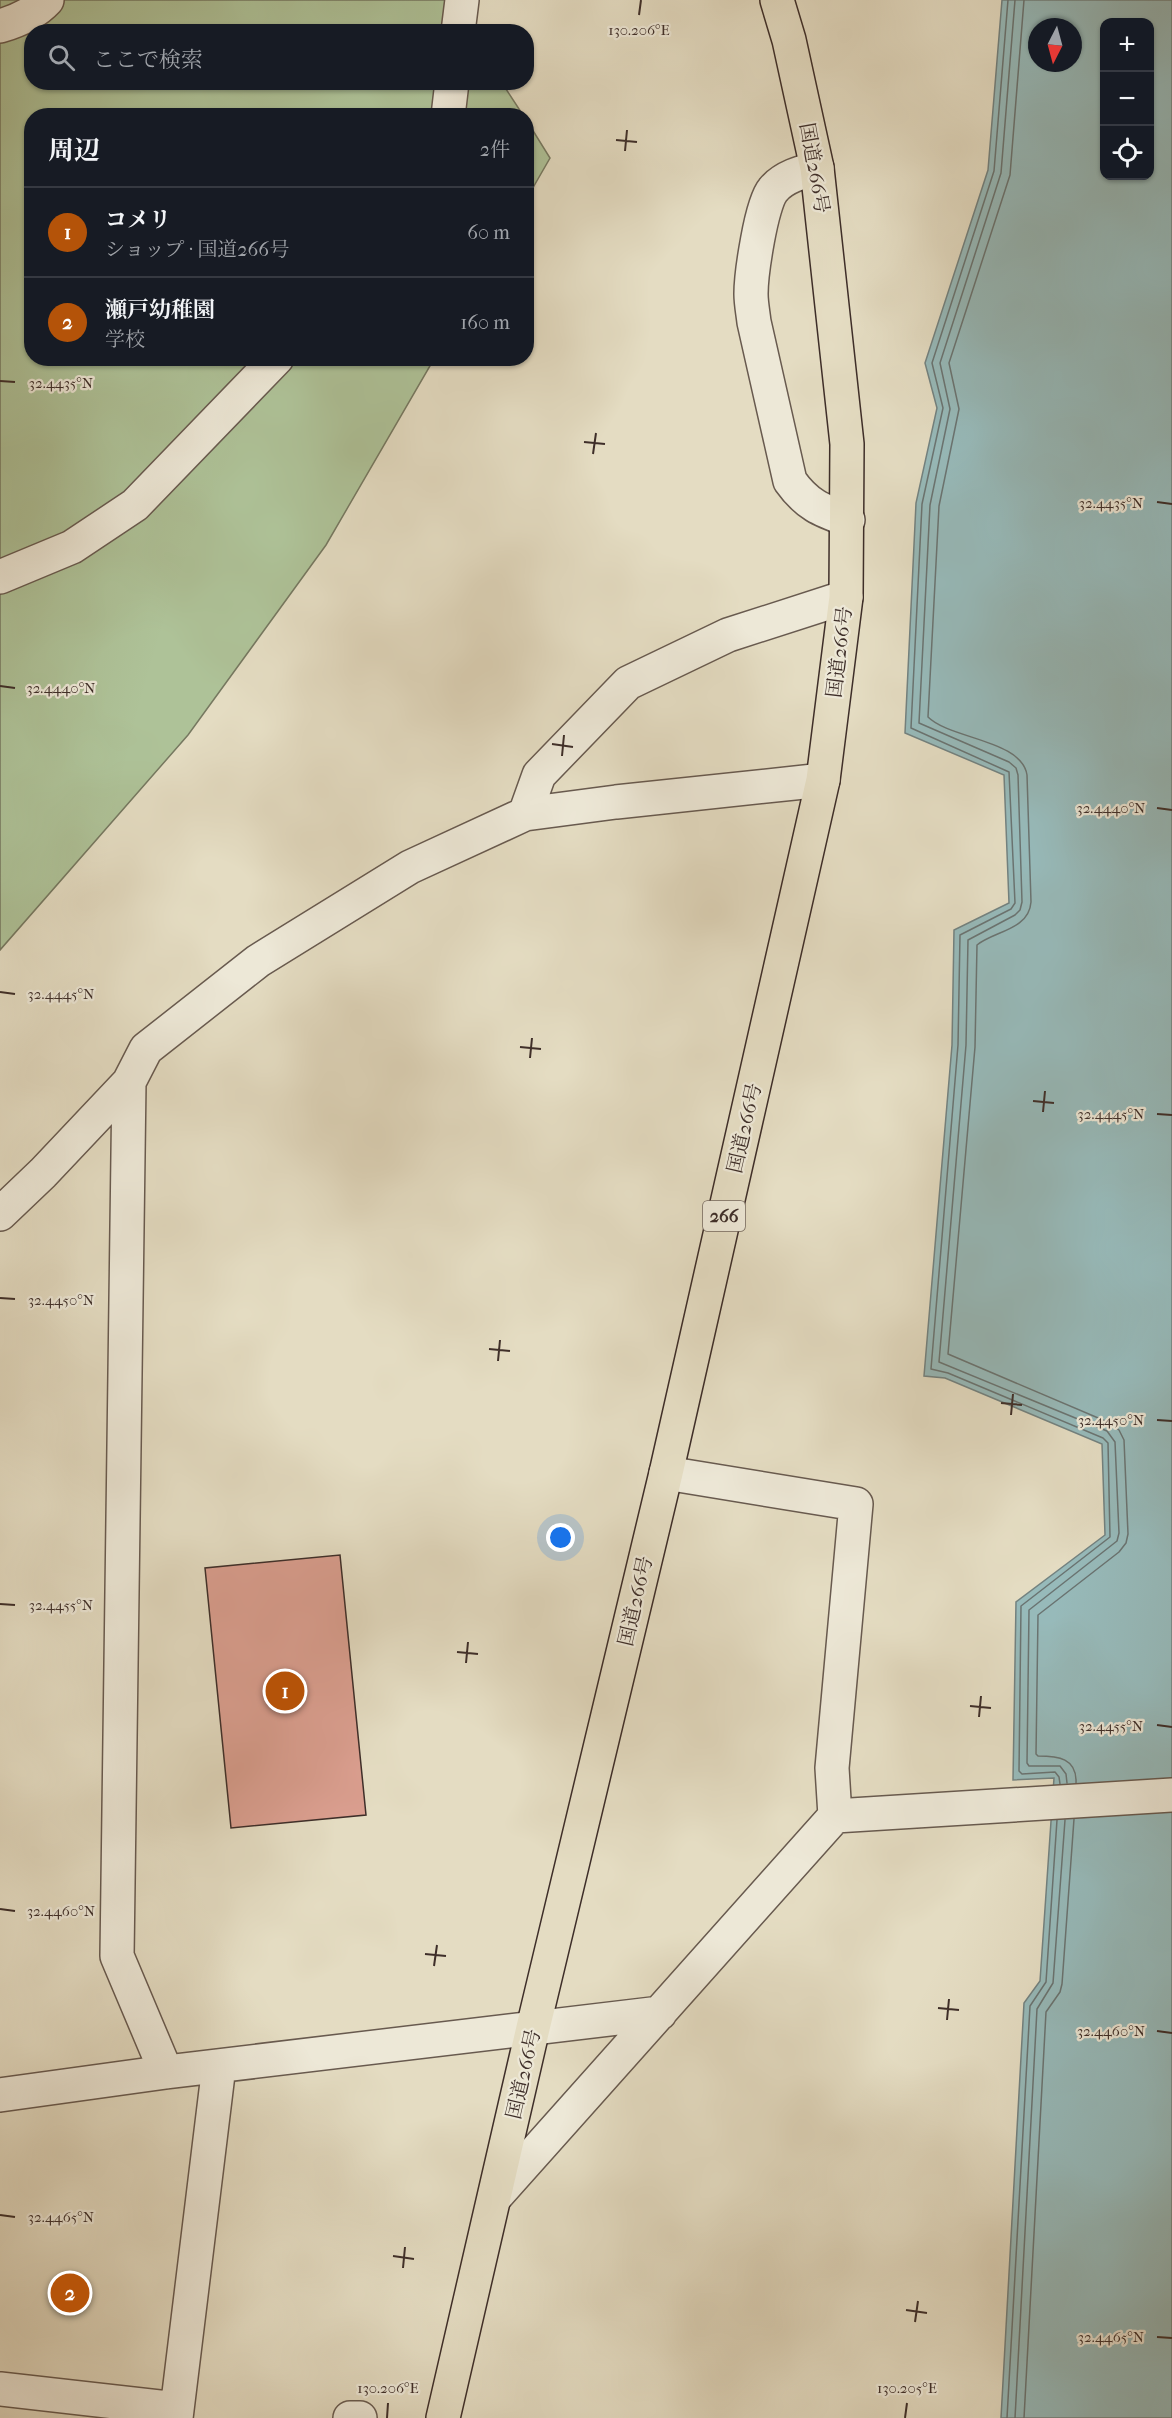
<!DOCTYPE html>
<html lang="ja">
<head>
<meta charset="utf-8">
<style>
  body { margin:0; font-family:"IM FELL French Canon","Noto Serif JP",serif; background:#20242c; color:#f1f3f6 }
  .controls { position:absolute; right:18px; top:18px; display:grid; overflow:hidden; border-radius:12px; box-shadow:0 2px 4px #0004 }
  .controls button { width:54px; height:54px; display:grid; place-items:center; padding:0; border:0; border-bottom:2px solid #363941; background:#171b24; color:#f1f3f6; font:30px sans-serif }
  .compass { position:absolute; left:1028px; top:18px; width:54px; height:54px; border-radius:50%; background:#171b24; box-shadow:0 2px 4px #0004; rotate:186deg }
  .you { position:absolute; left:561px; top:1538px; width:21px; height:21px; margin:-15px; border:4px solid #fff; border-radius:50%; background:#1a73e8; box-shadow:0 0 0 9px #1a73e833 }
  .badge { display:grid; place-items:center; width:39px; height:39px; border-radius:50%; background:#b45309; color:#fff; font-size:20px; font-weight:700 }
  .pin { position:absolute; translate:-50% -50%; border:3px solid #fff; box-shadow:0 2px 6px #0006 }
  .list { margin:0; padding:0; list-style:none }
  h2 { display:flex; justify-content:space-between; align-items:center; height:78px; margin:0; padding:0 24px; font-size:26px }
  h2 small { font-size:20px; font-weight:400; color:#9ea1a6 }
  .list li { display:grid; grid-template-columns:39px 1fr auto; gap:18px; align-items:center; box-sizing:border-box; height:90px; padding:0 24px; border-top:2px solid #363941 }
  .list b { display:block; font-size:22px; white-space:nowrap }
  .list p { margin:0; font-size:20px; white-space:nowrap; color:#9ea1a6 }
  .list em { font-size:20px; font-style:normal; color:#9ea1a6 }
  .icon { flex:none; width:33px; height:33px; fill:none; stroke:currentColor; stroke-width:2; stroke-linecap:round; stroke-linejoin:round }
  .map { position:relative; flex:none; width:1172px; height:2418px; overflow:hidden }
  .search { position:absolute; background:#171b24; box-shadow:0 2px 4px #0004; left:24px; top:24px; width:510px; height:66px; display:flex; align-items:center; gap:15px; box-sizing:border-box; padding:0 21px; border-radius:24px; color:#9ea1a6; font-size:22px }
  .panel { position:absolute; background:#171b24; box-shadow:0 2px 4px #0004; left:24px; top:108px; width:510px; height:258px; border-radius:24px }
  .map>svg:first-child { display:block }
</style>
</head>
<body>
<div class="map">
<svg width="1172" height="2418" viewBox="0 0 1172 2418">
  <rect width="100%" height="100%" fill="#e4dcc2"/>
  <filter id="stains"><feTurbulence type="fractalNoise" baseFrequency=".00333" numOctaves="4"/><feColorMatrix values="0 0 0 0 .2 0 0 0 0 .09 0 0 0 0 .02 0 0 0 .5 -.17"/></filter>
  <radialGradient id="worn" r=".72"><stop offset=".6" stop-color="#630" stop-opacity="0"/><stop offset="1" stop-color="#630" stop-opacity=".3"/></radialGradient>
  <!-- green -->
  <path fill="#aec298" stroke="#767860" stroke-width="1.5" d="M 0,0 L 451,0 L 470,31 L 32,32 L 32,82 L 502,83 L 523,115 L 32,116 L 32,358 L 434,359 L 326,545 L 188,735 L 0,950 Z
    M 527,121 L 550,158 L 527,198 Z"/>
  <!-- water -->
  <path fill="#97baba" stroke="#738280" stroke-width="1.5" fill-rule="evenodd" d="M 1002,0 L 1172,0 L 1172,2418 L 1001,2418 L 1024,2003 L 1040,1981 L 1054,1778 L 1013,1780 L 1016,1602 L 1105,1535 L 1102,1444 L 945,1378 L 924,1376 L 952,1045 L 954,930 L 1009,903 L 1004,775 L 905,733 L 916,503 L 937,408 L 925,363 L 988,170 ZM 1104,22 L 1150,22 L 1150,176 L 1104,176 ZM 1037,27 L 1073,27 L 1073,63 L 1037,63 Z"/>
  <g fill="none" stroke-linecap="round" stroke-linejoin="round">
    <!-- shore -->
    <path stroke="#6a7472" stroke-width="1.5" d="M 1008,0 L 994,171 L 932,363 L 943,408 L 922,504 L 911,728 L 1009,772 L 1015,903 L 1011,909 L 960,935 L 958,1045 L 931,1369 L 948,1373 L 1103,1438 L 1108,1443 L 1110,1537 L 1021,1606 L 1019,1771 L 1022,1774 L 1055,1772 L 1059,1777 L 1060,1784
      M 1015,0 L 1001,173 L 940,363 L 950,409 L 930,505 L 919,723 L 1009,762 L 1016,768 L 1018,775 L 1022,902 L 1020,910 L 1015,915 L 968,940 L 966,1045 L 939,1362 L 1107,1431 L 1115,1442 L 1119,1533 L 1117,1541 L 1029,1610 L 1027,1763 L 1029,1766 L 1060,1766 L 1066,1774 L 1067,1783
      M 1024,0 L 1010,175 L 949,363 L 959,409 L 939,506 L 928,717 C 950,739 1022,740 1027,775 L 1031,902 C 1029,930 994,931 977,945 L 975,1047 L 948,1354 L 1110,1423 L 1119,1430 L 1124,1440 L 1128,1534 L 1126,1543 L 1119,1552 L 1038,1615 L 1036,1754 L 1038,1756 C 1058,1756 1077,1758 1076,1783
      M 1007,2418 L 1030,2006 L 1046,1982 L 1057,1820
      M 1015,2418 L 1037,2009 L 1053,1983 L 1065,1820
      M 1024,2418 L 1046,2012 L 1060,1992 L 1062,1984 L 1074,1819"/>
  </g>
  <!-- building -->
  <path fill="#da9e8f" stroke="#3e2e29" stroke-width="1.5" d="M 340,1555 L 366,1815 L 231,1828 L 205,1568 Z"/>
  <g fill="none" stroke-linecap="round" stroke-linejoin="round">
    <defs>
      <path id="minor" d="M 0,26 C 17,21 35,13 47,0
        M 458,32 L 462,0
        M 448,116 L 452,82
        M 817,168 C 802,172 783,177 773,190 C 761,204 751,275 751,294 C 751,303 753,313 754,322 L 790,481 C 807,505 821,510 848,520
        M 0,577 L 72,547 L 135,505 L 277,358
        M 525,814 L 539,775 L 628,683 L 728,635 L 846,597
        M 129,1082 L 117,1956 L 166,2072
        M 0,1214 L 43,1173 L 129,1082 L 146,1049 L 258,961 L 410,867 L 525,814 L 616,802 L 823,780
        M 666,1473 L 856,1504 L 832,1768 L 835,1816
        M 0,2095 L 166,2072 L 660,2013
        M 495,2197 L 835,1816 L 1172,1795
        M 0,2389 L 177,2409
        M 176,2418 L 219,2066
        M 350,2418 L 360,2418"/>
      <path id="highway" d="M 443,2418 L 533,2028 L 666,1473 L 823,780 L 846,597 L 847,444 L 817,168 L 789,40 L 777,0"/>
    </defs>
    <!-- minor casing -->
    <use href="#minor" stroke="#685a4f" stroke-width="36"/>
    <!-- highway casing -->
    <use href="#highway" stroke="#3e2e29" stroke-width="36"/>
    <!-- minor -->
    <use href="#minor" stroke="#ede8d7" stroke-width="33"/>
    <!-- highway -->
    <use href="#highway" stroke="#e4dcc2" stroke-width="33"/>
  </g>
  <!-- ticks -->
  <path fill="none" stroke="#3e2e29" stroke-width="2" d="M 639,15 L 641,0M 616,140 L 637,142M 625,151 L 627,130M 0,381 L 15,382M 584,442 L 605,444M 593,454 L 596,433M 1157,502 L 1172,504M 0,686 L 15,688M 552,744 L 573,747M 562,756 L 564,735M 1157,808 L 1172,810M 0,992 L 15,994M 520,1047 L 541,1049M 530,1058 L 532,1038M 1033,1101 L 1054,1103M 1043,1112 L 1045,1091M 1157,1114 L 1172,1115M 0,1298 L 15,1299M 489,1349 L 510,1351M 498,1361 L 500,1340M 1001,1403 L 1022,1405M 1011,1415 L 1013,1394M 1157,1420 L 1172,1421M 0,1604 L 15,1605M 457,1652 L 478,1654M 466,1663 L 468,1642M 970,1706 L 991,1708M 979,1717 L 981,1696M 1157,1725 L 1172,1727M 0,1909 L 15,1911M 425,1954 L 446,1956M 434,1966 L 437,1945M 938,2008 L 959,2010M 947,2020 L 949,1999M 1157,2031 L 1172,2033M 0,2215 L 15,2217M 393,2256 L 414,2259M 403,2268 L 405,2247M 906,2310 L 927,2313M 915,2322 L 918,2301M 1157,2337 L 1172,2338M 387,2418 L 388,2403M 905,2418 L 907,2403"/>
  <g text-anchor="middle" stroke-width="4.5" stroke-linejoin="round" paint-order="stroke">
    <!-- shield labels -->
    <rect fill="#ede8d7" stroke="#72665d" stroke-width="1.5" x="703" y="1201" width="42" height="30" rx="4.5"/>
    <g font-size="18" font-weight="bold" fill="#3e2e29">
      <text x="724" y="1222">266</text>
    </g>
    <!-- street labels -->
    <g font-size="20" fill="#3e2e29" stroke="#ede8d7">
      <text transform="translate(815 168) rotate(80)" y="7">国道266号</text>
      <text transform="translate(839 652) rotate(-83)" y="7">国道266号</text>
      <text transform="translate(744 1128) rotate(-77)" y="7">国道266号</text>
      <text transform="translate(635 1601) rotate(-77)" y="7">国道266号</text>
      <text transform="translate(523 2074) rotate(-77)" y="7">国道266号</text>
    </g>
  </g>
  <g font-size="15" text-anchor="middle" fill="#3e2e29" stroke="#ede8d7" stroke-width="4.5" stroke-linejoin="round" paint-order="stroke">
    <text x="639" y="35">130.206°E</text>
    <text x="61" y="388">32.4435°N</text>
    <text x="1111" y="508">32.4435°N</text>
    <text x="61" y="693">32.4440°N</text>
    <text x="1111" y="813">32.4440°N</text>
    <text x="61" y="999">32.4445°N</text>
    <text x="1111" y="1119">32.4445°N</text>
    <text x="61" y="1305">32.4450°N</text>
    <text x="1111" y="1425">32.4450°N</text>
    <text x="61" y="1610">32.4455°N</text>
    <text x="1111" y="1731">32.4455°N</text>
    <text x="61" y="1916">32.4460°N</text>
    <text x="1111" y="2036">32.4460°N</text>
    <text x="61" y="2222">32.4465°N</text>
    <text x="1111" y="2342">32.4465°N</text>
    <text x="388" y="2393">130.206°E</text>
    <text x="907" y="2393">130.205°E</text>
  </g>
  <rect width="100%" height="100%" filter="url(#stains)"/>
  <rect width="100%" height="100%" fill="url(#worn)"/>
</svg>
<div class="controls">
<button>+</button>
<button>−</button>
<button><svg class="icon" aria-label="locate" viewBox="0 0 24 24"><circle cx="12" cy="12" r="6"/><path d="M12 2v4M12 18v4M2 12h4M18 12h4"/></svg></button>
</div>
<svg class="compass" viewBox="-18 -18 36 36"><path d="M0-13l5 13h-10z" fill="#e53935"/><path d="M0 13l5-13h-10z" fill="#9ea1a6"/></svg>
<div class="you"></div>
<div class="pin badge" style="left:285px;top:1691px">1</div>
<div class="pin badge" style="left:70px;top:2293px">2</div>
<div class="search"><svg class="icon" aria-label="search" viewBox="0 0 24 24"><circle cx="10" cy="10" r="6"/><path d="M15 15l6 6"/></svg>ここで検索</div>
<section class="panel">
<h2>周辺<small>2件</small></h2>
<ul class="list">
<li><span class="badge">1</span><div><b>コメリ</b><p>ショップ · 国道266号</p></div><em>60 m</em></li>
<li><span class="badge">2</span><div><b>瀬戸幼稚園</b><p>学校</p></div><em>160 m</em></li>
</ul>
</section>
</div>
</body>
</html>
